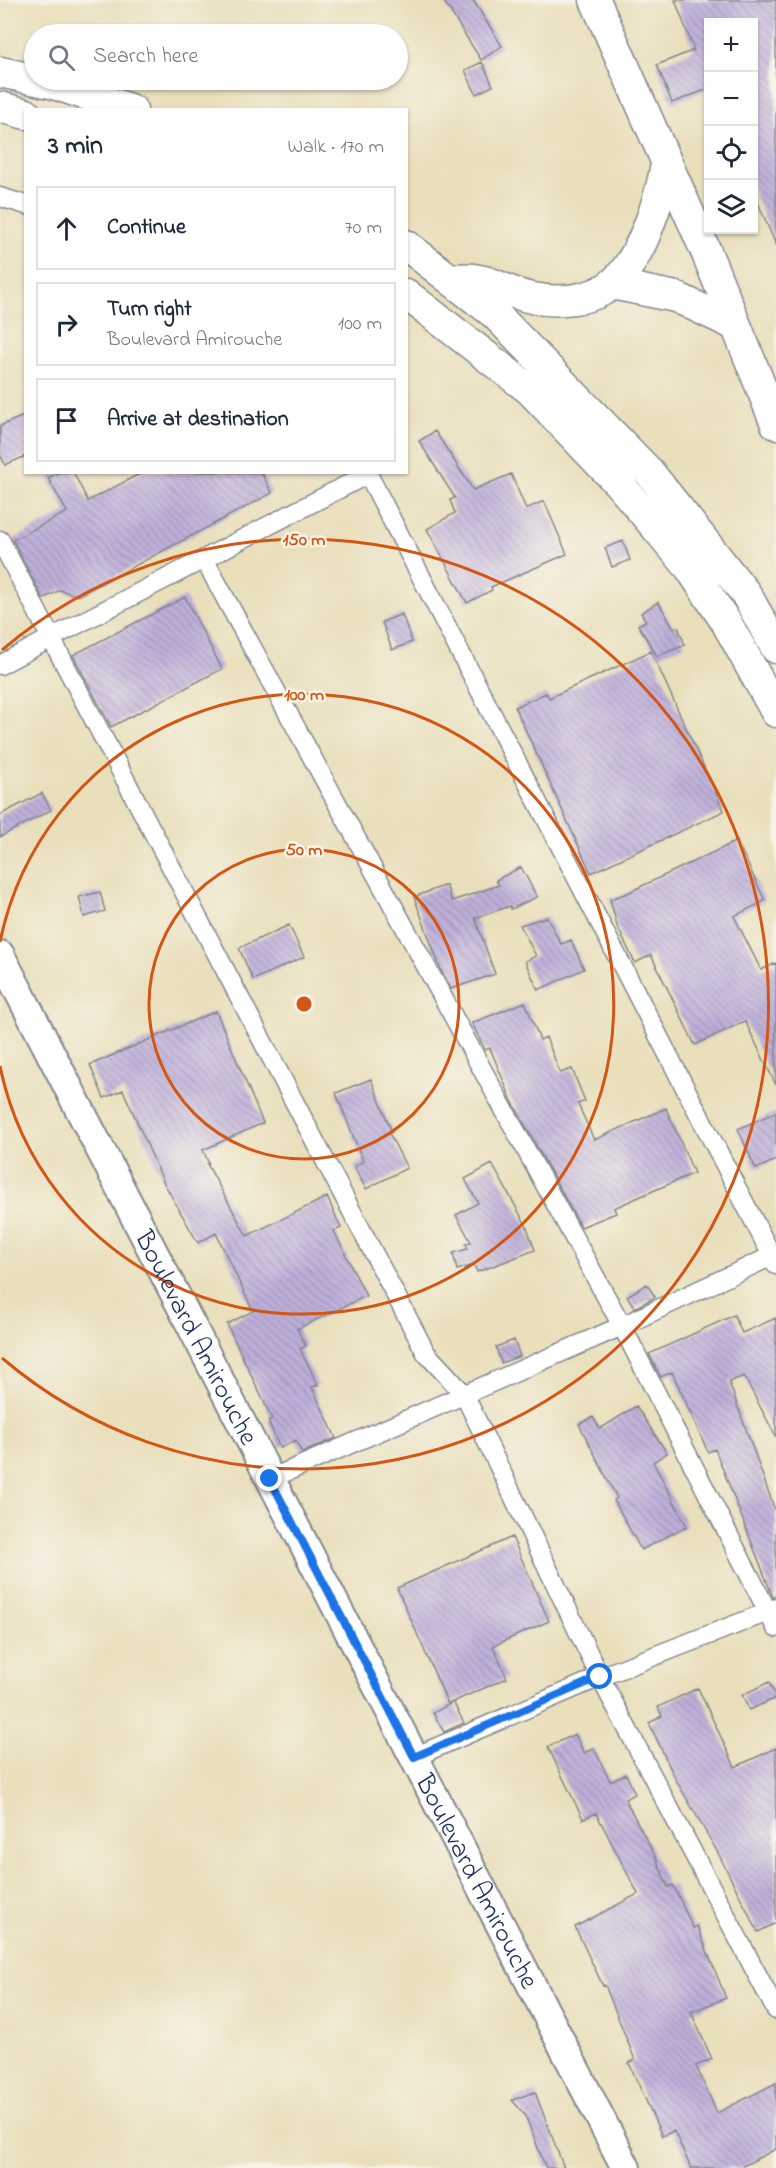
<!DOCTYPE html>
<html lang="en">
<head>
<meta charset="utf-8">
<style>
  body { margin:0; font-family:"Indie Flower",sans-serif; background:#f2f2f3; color:#1f2937 }
  .controls { position:absolute; right:18px; top:18px; display:grid; overflow:hidden; border-radius:0px; box-shadow:0 2px 4px #0004 }
  .controls button { width:54px; height:54px; display:grid; place-items:center; padding:0; border:0; border-bottom:2px solid #e0e1e3; background:#fff; color:#1f2937; font:30px sans-serif }
  .stop { position:absolute; width:18px; height:18px; margin:-14px; border:4px solid #1a73e8; border-radius:50%; background:#fff }
  .stop.end { background:#1a73e8; border-color:#fff; box-shadow:0 2px 6px #0008 }
  .list { margin:0; padding:0; list-style:none }
  h2 { display:flex; justify-content:space-between; align-items:center; height:78px; margin:0; padding:0 24px; font-size:26px }
  h2 small { font-size:20px; font-weight:400; color:#747a83 }
  .list li { display:grid; grid-template-columns:39px 1fr auto; gap:18px; align-items:center; box-sizing:border-box; height:84px; margin:0 12px 12px; padding:0 12px; border:2px solid #e0e1e3; border-radius:0px }
  .list b { display:block; font-size:22px; white-space:nowrap }
  .list p { margin:0; font-size:20px; white-space:nowrap; color:#747a83 }
  .list em { font-size:20px; font-style:normal; color:#747a83 }
  .icon { flex:none; width:33px; height:33px; fill:none; stroke:currentColor; stroke-width:2; stroke-linecap:round; stroke-linejoin:round }
  .map { position:relative; flex:none; width:776px; height:2168px; overflow:hidden }
  .search { position:absolute; background:#fff; box-shadow:0 2px 4px #0004; left:24px; top:24px; width:384px; height:66px; display:flex; align-items:center; gap:15px; box-sizing:border-box; padding:0 21px; border-radius:33px; color:#747a83; font-size:22px }
  .panel { position:absolute; background:#fff; box-shadow:0 2px 4px #0004; left:24px; top:108px; width:384px; height:366px; border-radius:0px }
  .map>svg:first-child { display:block }
</style>
</head>
<body>
<div class="map">
<svg width="776" height="2168" viewBox="0 0 776 2168">
  <defs>
    <pattern id="building-back-hatch" width="6" height="6" patternUnits="userSpaceOnUse" patternTransform="scale(1.5)"><rect width="6" height="6" fill="#bfb0da"/><path d="M-1 5l2 2M0 0l6 6M5-1l2 2" fill="none" stroke="#9a90b4"/></pattern>
  </defs>
  <rect width="100%" height="100%" fill="#f7f3e8"/>
  <filter id="ink" filterUnits="userSpaceOnUse"><feTurbulence type="fractalNoise" baseFrequency=".0167" numOctaves="2"/><feDisplacementMap in="SourceGraphic" scale="12" xChannelSelector="R" yChannelSelector="G"/><feConvolveMatrix kernelMatrix="1 2 1 2 8 2 1 2 1" color-interpolation-filters="sRGB"/></filter>
  <filter id="wash" filterUnits="userSpaceOnUse"><feTurbulence type="fractalNoise" baseFrequency=".008" numOctaves="4" result="noise"/><feDisplacementMap in="SourceGraphic" scale="24" xChannelSelector="R" yChannelSelector="G"/><feGaussianBlur stdDeviation="1.35" result="paint"/><feColorMatrix in="noise" values="0 0 0 0 0 0 0 0 0 0 0 0 0 0 0 0 0 1.4 0 .05"/><feComposite in="paint" operator="in"/></filter>
  <g filter="url(#wash)">
    <rect width="100%" height="100%" fill="#e9dfbb"/>
    <g id="blocks">
      <!-- building -->
      <path fill="url(#building-back-hatch)" d="M 443,0 L 473,0 L 502,46 L 481,60 Z
        M 675,0 L 776,0 L 776,245 L 753,191 L 753,22 L 708,22 L 708,89 L 672,103 L 657,65 L 694,50 Z
        M 482,62 L 493,86 L 476,94 L 465,70 Z
        M 26,415 L 26,456 L 5,465 L 0,454 L 0,426 Z
        M 435,431 L 473,490 L 511,474 L 526,509 L 544,501 L 567,554 L 491,587 L 492,590 L 467,603 L 427,529 L 455,513 L 450,500 L 455,498 L 419,441 Z
        M 59,472 L 73,472 L 88,501 L 143,472 L 261,472 L 272,493 L 78,596 L 60,590 L 43,599 L 13,540 L 67,512 L 48,478 Z
        M 623,541 L 630,560 L 612,567 L 605,548 Z
        M 185,597 L 222,669 L 111,727 L 73,655 Z
        M 658,602 L 674,628 L 678,627 L 685,645 L 657,656 L 638,625 L 646,621 L 641,613 Z
        M 402,614 L 412,642 L 392,650 L 382,622 Z
        M 651,651 L 724,811 L 591,873 L 515,707 L 546,693 L 549,698 Z
        M 42,793 L 51,810 L 0,837 L 0,815 Z
        M 737,841 L 765,901 L 734,916 L 761,970 L 776,963 L 776,1085 L 745,1021 L 695,1045 L 651,955 L 635,963 L 617,926 L 610,899 L 625,894 Z
        M 521,867 L 537,897 L 511,909 L 510,906 L 475,918 L 495,974 L 451,989 L 441,970 L 414,897 L 446,885 L 452,901 L 499,885 L 496,880 Z
        M 100,892 L 105,911 L 84,917 L 79,897 Z
        M 547,917 L 561,944 L 571,940 L 584,969 L 538,990 L 525,961 L 536,956 L 520,925 Z
        M 289,925 L 304,957 L 253,980 L 239,948 Z
        M 525,1002 L 540,1040 L 546,1037 L 560,1073 L 572,1069 L 585,1101 L 578,1104 L 594,1140 L 666,1108 L 694,1173 L 614,1208 L 616,1213 L 581,1227 L 511,1099 L 490,1048 L 485,1050 L 472,1023 Z
        M 216,1011 L 263,1123 L 203,1150 L 209,1164 L 207,1164 L 247,1236 L 327,1197 L 341,1228 L 334,1231 L 366,1296 L 297,1329 L 306,1346 L 300,1349 L 318,1385 L 312,1387 L 336,1438 L 302,1453 L 296,1440 L 280,1448 L 268,1421 L 272,1419 L 227,1324 L 253,1311 L 216,1233 L 198,1243 L 164,1183 L 123,1090 L 104,1098 L 90,1065 Z
        M 371,1079 L 392,1132 L 389,1133 L 407,1168 L 366,1189 L 354,1167 L 363,1161 L 336,1093 Z
        M 776,1112 L 776,1160 L 756,1169 L 738,1129 Z
        M 492,1164 L 526,1225 L 535,1250 L 477,1272 L 474,1265 L 457,1270 L 453,1253 L 468,1249 L 466,1244 L 471,1242 L 456,1215 L 478,1203 L 465,1179 Z
        M 647,1284 L 655,1297 L 635,1308 L 627,1296 Z
        M 734,1315 L 742,1333 L 776,1318 L 776,1437 L 744,1376 L 729,1382 L 776,1513 L 776,1597 L 773,1597 L 715,1449 L 708,1452 L 672,1372 L 661,1377 L 649,1354 Z
        M 514,1340 L 520,1356 L 501,1363 L 496,1347 Z
        M 636,1406 L 667,1453 L 653,1462 L 687,1526 L 641,1550 L 614,1500 L 617,1498 L 579,1424 L 593,1417 L 600,1429 Z
        M 512,1537 L 549,1621 L 493,1646 L 507,1678 L 448,1704 L 397,1588 Z
        M 769,1682 L 776,1698 L 749,1710 L 742,1695 Z
        M 698,1688 L 735,1767 L 776,1748 L 776,1923 L 758,1932 L 718,1853 L 676,1780 L 649,1723 L 662,1716 L 658,1707 Z
        M 453,1702 L 464,1723 L 444,1732 L 433,1713 Z
        M 575,1734 L 584,1753 L 594,1748 L 610,1781 L 626,1774 L 635,1794 L 625,1799 L 655,1856 L 668,1887 L 673,1885 L 693,1928 L 697,1926 L 726,1998 L 691,2012 L 712,2059 L 696,2066 L 717,2113 L 776,2083 L 776,2149 L 739,2168 L 691,2168 L 674,2131 L 662,2136 L 629,2063 L 635,2060 L 605,1985 L 603,1986 L 575,1927 L 638,1894 L 596,1813 L 583,1819 L 548,1747 Z
        M 535,2092 L 564,2168 L 546,2168 L 525,2115 L 512,2100 Z"/>
    </g>
  </g>
  <g filter="url(#ink)">
    <use href="#blocks" fill-opacity="0" stroke="#82878c" stroke-width="1.5"/>
    <g fill="none" stroke-linecap="round" stroke-linejoin="round">
      <defs>
        <path id="minor" d="M 0,197 L 26,205
          M 0,540 L 51,638 L 0,665
          M 204,559 L 368,474 L 772,1256
          M 270,1479 L 622,1326 L 204,559 L 51,638 L 426,1353 L 464,1394 L 600,1677 L 768,1612 L 622,1326 L 772,1256 L 776,1265
          M 776,1608 L 768,1612 L 776,1628
          M 414,1757 L 600,1677 L 776,2010"/>
        <g id="primary">
          <path id="s1" d="M 0,955 L 626,2168"/>
        </g>
        <path id="trunk" d="M 595,0 L 707,254 L 776,424
          M 0,72 L 51,83 L 132,110
          M 0,107 L 26,114
          M 406,245 L 496,315 L 650,473 L 746,594 L 776,648
          M 453,279 C 494,276 498,291 532,298 C 556,303 592,301 612,284 C 641,261 660,199 666,164
          M 612,284 L 676,297 L 735,325
          M 406,294 L 530,390 L 621,486 L 690,568 L 726,622 L 776,712"/>
      </defs>
      <!-- minor casing -->
      <use href="#minor" stroke="#82878c" stroke-width="21"/>
      <!-- primary casing -->
      <use href="#primary" stroke="#82878c" stroke-width="32"/>
      <!-- trunk casing -->
      <use href="#trunk" stroke="#82878c" stroke-width="33"/>
      <!-- minor -->
      <use href="#minor" stroke="#fff" stroke-width="18"/>
      <!-- primary -->
      <use href="#primary" stroke="#fff" stroke-width="28"/>
      <!-- trunk -->
      <use href="#trunk" stroke="#fff" stroke-width="30"/>
    </g>
  </g>
  <g fill="none" stroke-linecap="round" stroke-linejoin="round" filter="url(#ink)">
    <!-- route -->
    <path stroke="#1a73e8" stroke-width="8" d="M 270,1479 L 414,1757 L 600,1677"/>
  </g>
  <!-- distance rings -->
  <g fill="none" stroke="#d45514" stroke-width="3">
    <circle cx="304" cy="1004" r="155"/>
    <path d="M0 942A310 310 0 1 1 0 1066"/>
    <path d="M2 650A465 465 0 1 1 2 1358"/>
  </g>
  <g text-anchor="middle" stroke-width="5" stroke-linejoin="round" paint-order="stroke">
    <!-- street labels -->
    <g font-size="27" fill="#1b2f5e" stroke="#f7f3e8">
      <text dy="9" stroke="none"><textPath href="#s1" startOffset="430">Boulevard Amirouche</textPath></text>
      <text dy="9" stroke="none"><textPath href="#s1" startOffset="1042">Boulevard Amirouche</textPath></text>
    </g>
  </g>
  <circle cx="304" cy="1004" r="9" fill="#d45514" stroke="#f7f3e8" stroke-width="3"/>
  <g font-size="18" text-anchor="middle" font-weight="bold" fill="#d45514" stroke="#f7f3e8" stroke-width="5" stroke-linejoin="round" paint-order="stroke">
    <text x="304" y="545">150 m</text>
    <text x="304" y="700">100 m</text>
    <text x="304" y="855">50 m</text>
  </g>
</svg>
<div class="controls">
<button>+</button>
<button>−</button>
<button><svg class="icon" aria-label="locate" viewBox="0 0 24 24"><circle cx="12" cy="12" r="6"/><path d="M12 2v4M12 18v4M2 12h4M18 12h4"/></svg></button>
<button><svg class="icon" aria-label="layers" viewBox="0 0 24 24"><path d="M12 4l9 5-9 5-9-5zM3 14l9 5 9-5"/></svg></button>
</div>
<div class="stop" style="left:600px;top:1677px"></div>
<div class="stop end" style="left:270px;top:1479px"></div>
<div class="search"><svg class="icon" aria-label="search" viewBox="0 0 24 24"><circle cx="10" cy="10" r="6"/><path d="M15 15l6 6"/></svg>Search here</div>
<section class="panel">
<h2>3 min<small>Walk · 170 m</small></h2>
<ul class="list">
<li><svg class="icon" aria-label="ahead" viewBox="0 0 24 24"><path d="M12 20V5M6 11l6-6 6 6"/></svg><div><b>Continue</b></div><em>70 m</em></li>
<li><svg class="icon" aria-label="right" viewBox="0 0 24 24"><path d="M7 20v-9h11M14 6l5 5-5 5"/></svg><div><b>Turn right</b><p>Boulevard Amirouche</p></div><em>100 m</em></li>
<li><svg class="icon" aria-label="arrive" viewBox="0 0 24 24"><path d="M6 21V4h12l-3 4 3 4H6"/></svg><div><b>Arrive at destination</b></div></li>
</ul>
</section>
</div>
</body>
</html>
